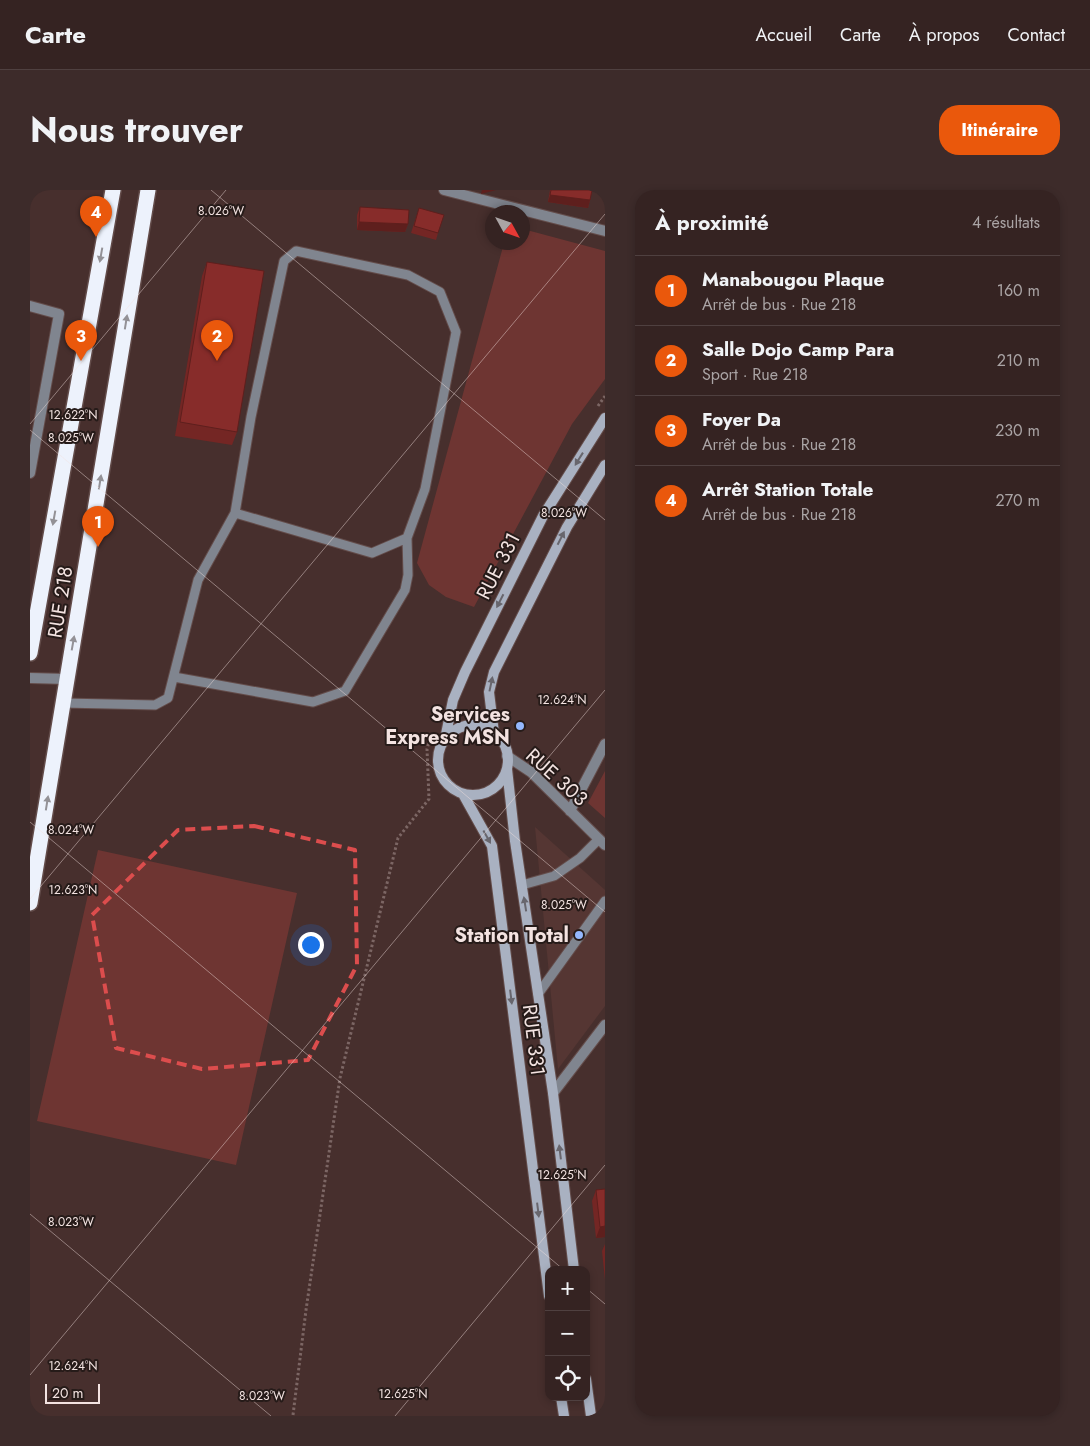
<!DOCTYPE html>
<html lang="fr">
<head>
<meta charset="utf-8">
<style>
  body { margin:0; font-family:Jost,sans-serif; background:#3d2b2a; color:#f1f3f6 }
  .controls { position:absolute; right:15px; bottom:15px; display:grid; overflow:hidden; border-radius:10px; box-shadow:0 2px 8px #0003 }
  .controls button { width:45px; height:45px; display:grid; place-items:center; padding:0; border:0; border-bottom:1px solid #4f4040; background:#352322; color:#f1f3f6; font:25px sans-serif }
  .compass { position:absolute; left:455px; top:15px; width:45px; height:45px; border-radius:50%; background:#352322; box-shadow:0 2px 8px #0003; rotate:130deg }
  .scale { position:absolute; left:15px; bottom:12px; width:55px; box-sizing:border-box; padding-left:5px; border:2px solid #f3e3e1; border-top:0; font-size:14px; line-height:18px; white-space:nowrap; color:#f3e3e1; -webkit-text-stroke:4px #261b19; paint-order:stroke }
  .you { position:absolute; left:280px; top:754px; width:18px; height:18px; margin:-12px; border:4px solid #fff; border-radius:50%; background:#1a73e8; box-shadow:0 0 0 8px #1a73e833 }
  .badge { display:grid; place-items:center; width:32px; height:32px; border-radius:50%; background:#ea580c; color:#fff; font-size:16px; font-weight:700 }
  .pin { position:absolute; translate:-50% -41px; filter:drop-shadow(0 1px 2px #0008) }
  .pin::after { content:''; position:absolute; top:26px; width:18px; height:15px; background:inherit; clip-path:polygon(0 0,100% 0,50% 100%) }
  .list { margin:0; padding:0; list-style:none }
  h2 { display:flex; justify-content:space-between; align-items:center; height:65px; margin:0; padding:0 20px; font-size:21px }
  h2 small { font-size:16px; font-weight:400; color:#aaa4a5 }
  .list li { display:grid; grid-template-columns:32px 1fr auto; gap:15px; align-items:center; box-sizing:border-box; height:70px; padding:0 20px; border-top:1px solid #4f4040 }
  .list b { display:block; font-size:19px; white-space:nowrap }
  .list p { margin:0; font-size:16px; white-space:nowrap; color:#aaa4a5 }
  .list em { font-size:16px; font-style:normal; color:#aaa4a5 }
  .icon { flex:none; width:28px; height:28px; fill:none; stroke:currentColor; stroke-width:2; stroke-linecap:round; stroke-linejoin:round }
  .map { position:relative; flex:none; width:575px; height:1226px; overflow:hidden; border-radius:20px }
  header { display:flex; align-items:center; gap:30px; box-sizing:border-box; height:70px; padding:0 25px; background:#352322; border-bottom:1px solid #4f4040 }
  header strong { font-size:24px }
  nav { display:flex; gap:28px; margin-inline-start:auto; font-size:18px }
  .intro { display:flex; align-items:center; justify-content:space-between; box-sizing:border-box; height:120px; padding:0 30px }
  h1 { margin:0; font-size:35px }
  .button { padding:12px 22px; border-radius:20px; background:#ea580c; color:#fff; font-size:18px; font-weight:700 }
  main { display:flex; gap:30px; padding:0 30px }
  aside { flex:1; background:#352322; border-radius:20px; box-shadow:0 2px 8px #0003 }
  .map>svg:first-child { display:block }
</style>
</head>
<body>
<header>
<strong>Carte</strong>
<nav><a>Accueil</a><a>Carte</a><a>À propos</a><a>Contact</a></nav>
</header>
<div class="intro"><h1>Nous trouver</h1><a class="button">Itinéraire</a></div>
<main>
<div class="map">
<svg width="575" height="1226" viewBox="0 0 575 1226">
  <rect width="100%" height="100%" fill="#472f2d"/>
  <!-- built -->
  <path fill="#553633" d="M 505,637 L 575,700 L 575,816 L 528,879 Z"/>
  <!-- green -->
  <path fill="#6e3532" d="M 493,39 L 575,61 L 575,189 L 542,234 L 444,417 L 416,407 L 399,395 L 387,373 L 474,53 L 492,52 Z
    M 575,581 L 575,628 L 558,613 Z
    M 68,660 L 267,703 L 206,975 L 7,931 Z"/>
  <g fill="none" stroke-linecap="round" stroke-linejoin="round">
    <defs>
      <path id="lane" d="M 144,487 L 283,512 L 315,501 L 375,400 L 378,385 L 377,348
        M 33,513 L 125,515 L 138,508 L 168,390 L 205,323 L 221,227 L 254,71 L 266,61 L 378,85 L 410,102 L 426,142 L 395,299 L 377,348 L 342,363 L 205,323
        M 492,695 L 524,686 L 550,668 L 569,649
        M 508,804 L 575,711"/>
      <path id="street" d="M 414,0 L 575,41
        M 0,116 L 29,124 L 0,283
        M 0,488 L 37,489
        M 477,566 L 501,582 L 575,655
        M 540,621 L 575,554
        M 523,903 L 575,835"/>
      <path id="secondary" d="M408 570a35 35 0 1 1 70 0a35 35 0 1 1-70 0Z
        M 464,543 L 459,502 L 464,482 L 537,337 L 575,275
        M 415,549 L 423,510 L 435,482 L 513,326 L 575,228
        M 477,579 L 485,651 L 523,903 L 544,1080
        M 433,604 L 462,656 L 519,1106
        M 556,1189 L 561,1226
        M 531,1207 L 534,1226"/>
      <path id="highway" d="M 0,463 L 83,0
        M 0,713 L 118,0"/>
    </defs>
    <!-- lane casing -->
    <use href="#lane" stroke="#634c4a" stroke-width="11"/>
    <!-- street casing -->
    <use href="#street" stroke="#634c4a" stroke-width="12"/>
    <!-- secondary casing -->
    <use href="#secondary" stroke="#634c4a" stroke-width="12"/>
    <!-- highway casing -->
    <use href="#highway" stroke="#634c4a" stroke-width="18"/>
    <!-- path -->
    <path stroke="#7c6664" stroke-width="3" stroke-dasharray="2.5 2.5" stroke-linecap="butt" d="M 568,216 L 575,206
      M 263,1225 L 276,1120 L 310,888 L 368,648 L 399,609 L 397,559 L 400,548"/>
    <!-- lane -->
    <use href="#lane" stroke="#80858f" stroke-width="9"/>
    <!-- street -->
    <use href="#street" stroke="#80858f" stroke-width="10"/>
    <!-- secondary -->
    <use href="#secondary" stroke="#a9b1c1" stroke-width="10"/>
    <!-- highway -->
    <use href="#highway" stroke="#edf2fc" stroke-width="15"/>
  </g>
  <!-- wall -->
  <path fill="#742624" d="M 520,0 L 562,0 L 560,10 L 558,18 L 518,12 Z
    M 330,17 L 378,34 L 375,42 L 327,40 L 327,25 Z
    M 389,18 L 408,43 L 406,50 L 381,43 Z
    M 177,72 L 207,242 L 202,255 L 145,246 L 172,86 Z
    M 575,999 L 575,1047 L 566,1048 L 562,1011 L 566,1000 Z
    M 575,1054 L 575,1090 L 572,1061 Z"/>
  <!-- shaded-wall -->
  <path fill="#5e1f1d" d="M 452,0 L 466,0 L 451,4 Z
    M 520,5 L 560,10 L 558,18 L 518,12 Z
    M 329,32 L 378,34 L 375,42 L 327,40 Z
    M 575,1036 L 575,1047 L 566,1048 L 570,1037 Z"/>
  <!-- building -->
  <path fill="#872c2a" stroke="#5e1f1d" d="M 521,0 L 562,0 L 560,10 L 520,5 Z
    M 330,17 L 379,20 L 378,34 L 329,32 Z
    M 389,18 L 414,25 L 408,43 L 384,36 Z
    M 177,72 L 234,81 L 207,242 L 150,232 Z
    M 575,999 L 575,1036 L 570,1037 L 566,1000 Z"/>
  <!-- one-way arrows -->
  <defs><path id="oneway-solid" d="M-6-.8H1V-3.2L6.5 0L1 3.2V.8H-6Z" transform="scale(1.25)"/></defs>
  <g fill="#939196">
    <use href="#oneway-solid" transform="translate(71 65) rotate(100)"/>
    <use href="#oneway-solid" transform="translate(96 132) rotate(-81)"/>
    <use href="#oneway-solid" transform="translate(70 292) rotate(-81)"/>
    <use href="#oneway-solid" transform="translate(24 328) rotate(100)"/>
    <use href="#oneway-solid" transform="translate(43 453) rotate(-80)"/>
    <use href="#oneway-solid" transform="translate(17 613) rotate(-81)"/>
  </g>
  <g fill="#68666d">
    <use href="#oneway-solid" transform="translate(549 269) rotate(122)"/>
    <use href="#oneway-solid" transform="translate(531 348) rotate(-63)"/>
    <use href="#oneway-solid" transform="translate(470 411) rotate(117)"/>
    <use href="#oneway-solid" transform="translate(461 494) rotate(-78)"/>
    <use href="#oneway-solid" transform="translate(457 647) rotate(61)"/>
    <use href="#oneway-solid" transform="translate(495 714) rotate(-99)"/>
    <use href="#oneway-solid" transform="translate(481 807) rotate(83)"/>
    <use href="#oneway-solid" transform="translate(530 962) rotate(-97)"/>
    <use href="#oneway-solid" transform="translate(508 1020) rotate(83)"/>
  </g>
  <!-- marked area -->
  <path fill="none" stroke="#dc4d4d" stroke-width="4" stroke-dasharray="10 6" stroke-linejoin="round" d="M 224,636 L 325,660 L 327,775 L 278,870 L 172,879 L 86,858 L 62,725 L 148,640 Z"/>
  <!-- ticks -->
  <path fill="none" stroke="#f3e3e1" stroke-width="1" stroke-opacity="0.45" d="M 181,0 L 575,330M 0,234 L 196,0M 0,240 L 575,722M 0,632 L 534,1080M 0,709 L 575,24M 0,1024 L 241,1226M 556,1098 L 575,1114M 0,1185 L 575,500M 365,1226 L 575,975"/>
  <!-- markers -->
  <g fill="#94b7fd" stroke="#261b19" stroke-width="2">
    <circle cx="490" cy="536" r="5"/>
    <circle cx="549" cy="745" r="5"/>
  </g>
  <g text-anchor="middle" stroke-width="4" stroke-linejoin="round" paint-order="stroke">
    <!-- street labels -->
    <g font-size="20" fill="#f3e3e1" stroke="#261b19">
      <text transform="translate(468 376) rotate(-63)" y="7">RUE 331</text>
      <text transform="translate(30 412) rotate(-81)" y="7">RUE 218</text>
      <text transform="translate(527 587) rotate(42)" y="7">RUE 303</text>
      <text transform="translate(504 850) rotate(83)" y="7">RUE 331</text>
    </g>
    <!-- poi labels -->
    <g font-size="20" font-weight="bold" fill="#f3e3e1" stroke="#261b19" text-anchor="end">
      <text x="480" y="531">Services<tspan x="480" dy="23">Express MSN</tspan></text>
      <text x="539" y="752">Station Total</text>
    </g>
  </g>
  <g font-size="12" text-anchor="middle" fill="#f3e3e1" stroke="#261b19" stroke-width="4" stroke-linejoin="round" paint-order="stroke">
    <text x="191" y="25">8.026°W</text>
    <text x="43" y="229">12.622°N</text>
    <text x="41" y="252">8.025°W</text>
    <text x="534" y="327">8.026°W</text>
    <text x="532" y="514">12.624°N</text>
    <text x="41" y="644">8.024°W</text>
    <text x="43" y="704">12.623°N</text>
    <text x="534" y="719">8.025°W</text>
    <text x="532" y="989">12.625°N</text>
    <text x="41" y="1036">8.023°W</text>
    <text x="43" y="1180">12.624°N</text>
    <text x="373" y="1208">12.625°N</text>
    <text x="232" y="1210">8.023°W</text>
  </g>
</svg>
<div class="controls">
<button>+</button>
<button>−</button>
<button><svg class="icon" aria-label="locate" viewBox="0 0 24 24"><circle cx="12" cy="12" r="6"/><path d="M12 2v4M12 18v4M2 12h4M18 12h4"/></svg></button>
</div>
<svg class="compass" viewBox="-18 -18 36 36"><path d="M0-13l5 13h-10z" fill="#e53935"/><path d="M0 13l5-13h-10z" fill="#aaa4a5"/></svg>
<div class="scale">20 m</div>
<div class="you"></div>
<div class="pin badge" style="left:68px;top:357px">1</div>
<div class="pin badge" style="left:187px;top:171px">2</div>
<div class="pin badge" style="left:51px;top:171px">3</div>
<div class="pin badge" style="left:66px;top:47px">4</div>
</div>
<aside>
<h2>À proximité<small>4 résultats</small></h2>
<ul class="list">
<li><span class="badge">1</span><div><b>Manabougou Plaque</b><p>Arrêt de bus · Rue 218</p></div><em>160 m</em></li>
<li><span class="badge">2</span><div><b>Salle Dojo Camp Para</b><p>Sport · Rue 218</p></div><em>210 m</em></li>
<li><span class="badge">3</span><div><b>Foyer Da</b><p>Arrêt de bus · Rue 218</p></div><em>230 m</em></li>
<li><span class="badge">4</span><div><b>Arrêt Station Totale</b><p>Arrêt de bus · Rue 218</p></div><em>270 m</em></li>
</ul>
</aside>
</main>
</body>
</html>
